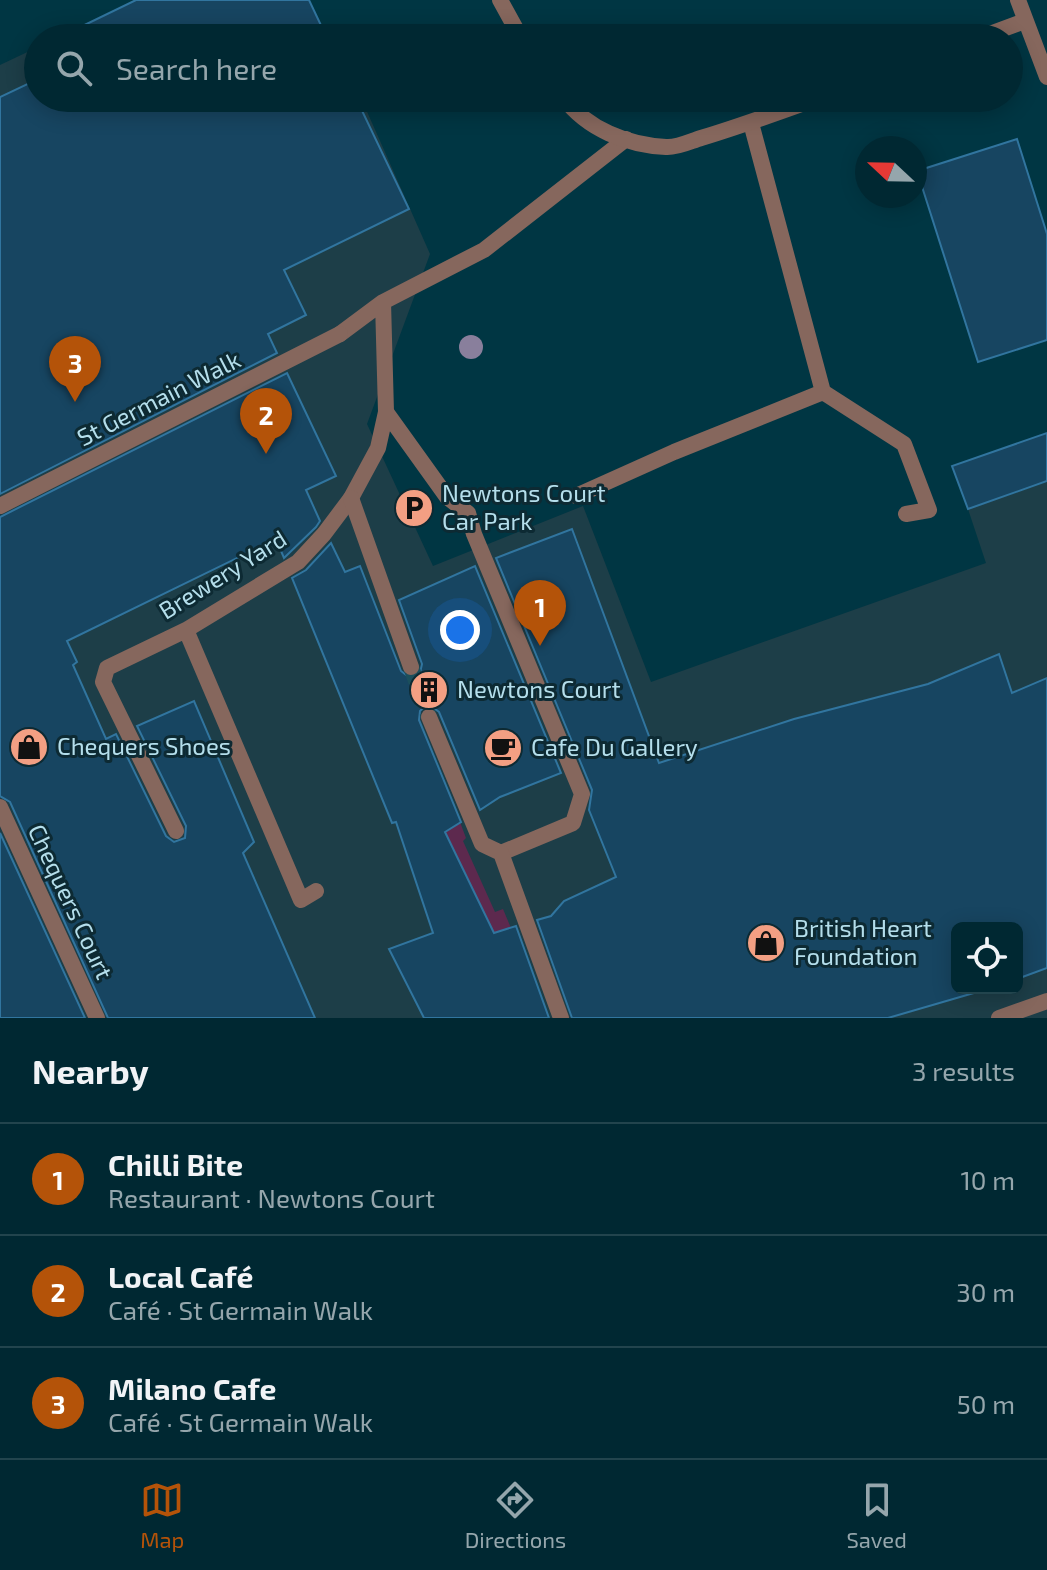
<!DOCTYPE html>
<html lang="en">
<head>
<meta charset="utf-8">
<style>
  body { margin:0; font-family:"Exo 2",sans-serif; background:#0e343e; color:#f1f3f6 }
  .controls { position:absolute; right:24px; bottom:24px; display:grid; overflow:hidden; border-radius:12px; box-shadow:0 4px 20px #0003 }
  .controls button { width:72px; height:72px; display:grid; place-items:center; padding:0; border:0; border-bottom:2px solid #22444d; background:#002832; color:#f1f3f6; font:40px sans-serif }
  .compass { position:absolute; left:855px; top:136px; width:72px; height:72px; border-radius:50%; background:#002832; box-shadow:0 4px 20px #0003; rotate:292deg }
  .you { position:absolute; left:460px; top:630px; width:28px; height:28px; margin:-20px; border:6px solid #fff; border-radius:50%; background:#1a73e8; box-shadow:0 0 0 12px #1a73e833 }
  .badge { display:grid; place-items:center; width:52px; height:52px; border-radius:50%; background:#b45309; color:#fff; font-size:26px; font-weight:700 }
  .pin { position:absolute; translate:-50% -66px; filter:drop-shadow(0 2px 4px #0008) }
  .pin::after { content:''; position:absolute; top:42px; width:28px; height:24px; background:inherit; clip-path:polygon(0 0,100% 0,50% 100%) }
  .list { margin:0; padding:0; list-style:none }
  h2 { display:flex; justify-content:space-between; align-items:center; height:104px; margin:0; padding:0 32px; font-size:34px }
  h2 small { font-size:26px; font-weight:400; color:#95a6ac }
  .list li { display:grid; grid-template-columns:52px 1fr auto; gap:24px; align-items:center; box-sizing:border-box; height:112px; padding:0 32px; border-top:2px solid #22444d }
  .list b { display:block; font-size:30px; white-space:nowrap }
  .list p { margin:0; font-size:26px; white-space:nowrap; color:#95a6ac }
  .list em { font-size:26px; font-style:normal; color:#95a6ac }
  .icon { flex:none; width:44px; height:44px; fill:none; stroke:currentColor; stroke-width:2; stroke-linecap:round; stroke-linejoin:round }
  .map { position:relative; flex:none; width:1047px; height:1018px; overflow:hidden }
  .search { position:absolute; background:#002832; box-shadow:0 4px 20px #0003; left:24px; right:24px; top:24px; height:88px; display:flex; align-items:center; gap:20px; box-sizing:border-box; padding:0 28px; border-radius:44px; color:#95a6ac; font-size:30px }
  .sheet { height:440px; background:#002832 }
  nav { display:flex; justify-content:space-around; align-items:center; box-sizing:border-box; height:112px; border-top:2px solid #22444d; background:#002832; font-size:22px; color:#95a6ac }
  nav a { display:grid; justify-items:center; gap:4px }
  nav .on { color:#b45309 }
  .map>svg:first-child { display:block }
</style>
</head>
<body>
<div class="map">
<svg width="1047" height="1018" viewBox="0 0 1047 1018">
  <rect width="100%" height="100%" fill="#003643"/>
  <!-- built -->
  <path fill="#1d3e48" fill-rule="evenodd" d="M 38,47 L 38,98 L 361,98 L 430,254 L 367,424 L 433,566 L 583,506 L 651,682 L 986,563 L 968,509 L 1047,482 L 1047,1018 L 0,1018 L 0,65 ZM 957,928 L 1017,928 L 1017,988 L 957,988 Z"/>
  <!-- green -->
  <path fill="#5d294e" d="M 454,806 L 466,838 L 463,841 L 495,912 L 503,909 L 511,928 L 488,935 L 431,818 Z"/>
  <!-- building -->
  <path fill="#174561" stroke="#31759f" stroke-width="2" d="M 136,0 L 309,0 L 327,38 L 71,38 L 68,33 Z
    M 38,79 L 38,98 L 356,98 L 409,209 L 284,270 L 306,315 L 268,334 L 277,353 L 0,494 L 0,97 Z
    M 1017,139 L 1047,234 L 1047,340 L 978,362 L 917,171 Z
    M 287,373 L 336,476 L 306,490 L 320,521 L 316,527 L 284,558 L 276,539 L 67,641 L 77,662 L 73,665 L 106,739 L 116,734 L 166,836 L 174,842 L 185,838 L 186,826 L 137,726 L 194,701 L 254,842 L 243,853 L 315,1018 L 108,1018 L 10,802 L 0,796 L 0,517 Z
    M 1047,433 L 1047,481 L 968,509 L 952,466 Z
    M 572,529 L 659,763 L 794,719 L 928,684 L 999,654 L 1012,693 L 1047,678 L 1047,968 L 1017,979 L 1017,928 L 957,928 L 957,988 L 991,988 L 888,1018 L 572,1018 L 537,920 L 551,916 L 564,901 L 616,877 L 589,810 L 592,790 L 496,558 Z
    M 331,543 L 345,572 L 360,566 L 401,671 L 410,678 L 420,673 L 422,664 L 399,600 L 475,566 L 561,773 L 500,797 L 480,810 L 439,712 L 431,706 L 424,707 L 420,711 L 419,720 L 461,822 L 445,832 L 494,933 L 516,926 L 549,1018 L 424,1018 L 389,949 L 433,933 L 396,822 L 392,823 L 292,578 L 306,570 Z
    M 0,833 L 85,1018 L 0,1018 Z"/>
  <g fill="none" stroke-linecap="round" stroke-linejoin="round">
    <!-- street-tunnel -->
    <path stroke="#1b4f5c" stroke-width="16" stroke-dasharray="16 8" stroke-linecap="butt" d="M 411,667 L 429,717"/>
    <!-- lane -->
    <path stroke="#86675d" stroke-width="16" d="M 751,123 L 823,392 L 904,444 L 929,510 L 906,514
      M 340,334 L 383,302 L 484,250 L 626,139
      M 386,412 L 447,497 L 468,513 L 474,534 L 582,794 L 573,823 L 501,853
      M 576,496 L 674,452 L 823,392
      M 186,630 L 301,900 L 316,891
      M 176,831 L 103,682 L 107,668 L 186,630 L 298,562 L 324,534 L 351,498 L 378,448 L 386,412 L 383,302"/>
    <!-- street -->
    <path stroke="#86675d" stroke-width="16" d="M 500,0 L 521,38
      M 1018,0 L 1047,77
      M 979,38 L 1025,21
      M 564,98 C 587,129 627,145 666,147 C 677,148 691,141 701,138 C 741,126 779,112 818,98
      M 351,498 L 411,667
      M 0,506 L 340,334
      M 429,717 L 482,844 L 501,853 L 561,1018
      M 0,807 L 97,1018
      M 999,1018 L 1047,1001"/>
  </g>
  <!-- trees -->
  <circle fill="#897f9c" cx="471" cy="347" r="12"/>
  <!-- icons -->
  <defs>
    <symbol id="parking-disc" viewBox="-11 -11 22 22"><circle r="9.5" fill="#f39f83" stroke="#0d2a33"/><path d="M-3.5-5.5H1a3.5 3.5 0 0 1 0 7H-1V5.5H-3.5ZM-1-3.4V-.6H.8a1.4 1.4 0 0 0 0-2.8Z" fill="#111"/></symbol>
    <symbol id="building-disc" viewBox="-11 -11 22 22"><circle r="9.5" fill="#f39f83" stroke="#0d2a33"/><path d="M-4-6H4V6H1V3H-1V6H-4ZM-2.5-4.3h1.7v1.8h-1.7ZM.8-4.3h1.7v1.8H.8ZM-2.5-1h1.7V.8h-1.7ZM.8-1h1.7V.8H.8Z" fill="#111"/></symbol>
    <symbol id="shop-disc" viewBox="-11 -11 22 22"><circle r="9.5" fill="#f39f83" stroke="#0d2a33"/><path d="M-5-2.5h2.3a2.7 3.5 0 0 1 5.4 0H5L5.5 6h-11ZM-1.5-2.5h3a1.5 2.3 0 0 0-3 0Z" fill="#111"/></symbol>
    <symbol id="cafe-disc" viewBox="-11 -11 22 22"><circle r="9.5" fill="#f39f83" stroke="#0d2a33"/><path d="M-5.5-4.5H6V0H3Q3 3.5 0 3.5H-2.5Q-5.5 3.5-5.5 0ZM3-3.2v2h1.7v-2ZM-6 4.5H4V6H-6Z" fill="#111"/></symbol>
  </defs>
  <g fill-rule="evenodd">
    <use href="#parking-disc" x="392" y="486" width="44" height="44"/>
    <use href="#building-disc" x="407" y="668" width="44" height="44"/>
    <use href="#shop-disc" x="7" y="725" width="44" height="44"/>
    <use href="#cafe-disc" x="481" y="726" width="44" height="44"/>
    <use href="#shop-disc" x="744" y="921" width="44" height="44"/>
  </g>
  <g text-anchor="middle" stroke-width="6" stroke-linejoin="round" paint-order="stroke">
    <!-- street labels -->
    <g font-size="24" fill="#b4deeb" stroke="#0d2a33">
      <text transform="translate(159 399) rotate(-27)" y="8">St Germain Walk</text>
      <text transform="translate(223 575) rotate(-32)" y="8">Brewery Yard</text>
      <text transform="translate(70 902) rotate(65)" y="8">Chequers Court</text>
    </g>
    <!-- poi labels -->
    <g font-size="24" fill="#b4deeb" stroke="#0d2a33" text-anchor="start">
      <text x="442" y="502">Newtons Court<tspan x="442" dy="28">Car Park</tspan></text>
      <text x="457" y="698">Newtons Court</text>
      <text x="57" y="755">Chequers Shoes</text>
      <text x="531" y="756">Cafe Du Gallery</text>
      <text x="794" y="937">British Heart<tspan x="794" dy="28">Foundation</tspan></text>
    </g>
  </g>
</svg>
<div class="controls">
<button><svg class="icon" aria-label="locate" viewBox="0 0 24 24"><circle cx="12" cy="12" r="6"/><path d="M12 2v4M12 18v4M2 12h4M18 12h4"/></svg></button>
</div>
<svg class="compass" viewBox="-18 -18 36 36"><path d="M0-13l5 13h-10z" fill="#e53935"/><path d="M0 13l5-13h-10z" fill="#95a6ac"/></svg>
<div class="you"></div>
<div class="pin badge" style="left:540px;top:646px">1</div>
<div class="pin badge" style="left:266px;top:454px">2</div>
<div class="pin badge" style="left:75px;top:402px">3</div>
<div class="search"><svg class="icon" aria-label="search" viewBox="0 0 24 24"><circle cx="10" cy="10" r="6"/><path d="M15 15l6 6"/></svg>Search here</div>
</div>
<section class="sheet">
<h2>Nearby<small>3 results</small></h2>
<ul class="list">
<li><span class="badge">1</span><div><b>Chilli Bite</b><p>Restaurant · Newtons Court</p></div><em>10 m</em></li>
<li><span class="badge">2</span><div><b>Local Café</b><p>Café · St Germain Walk</p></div><em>30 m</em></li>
<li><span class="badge">3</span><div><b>Milano Cafe</b><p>Café · St Germain Walk</p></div><em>50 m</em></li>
</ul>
</section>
<nav>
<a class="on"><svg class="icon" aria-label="map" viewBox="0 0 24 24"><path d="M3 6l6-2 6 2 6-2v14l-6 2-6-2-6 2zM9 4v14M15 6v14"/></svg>Map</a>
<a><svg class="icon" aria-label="directions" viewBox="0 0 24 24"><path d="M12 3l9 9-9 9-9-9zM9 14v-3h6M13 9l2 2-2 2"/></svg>Directions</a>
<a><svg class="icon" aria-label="saved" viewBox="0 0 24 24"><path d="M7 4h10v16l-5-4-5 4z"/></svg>Saved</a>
</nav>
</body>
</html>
